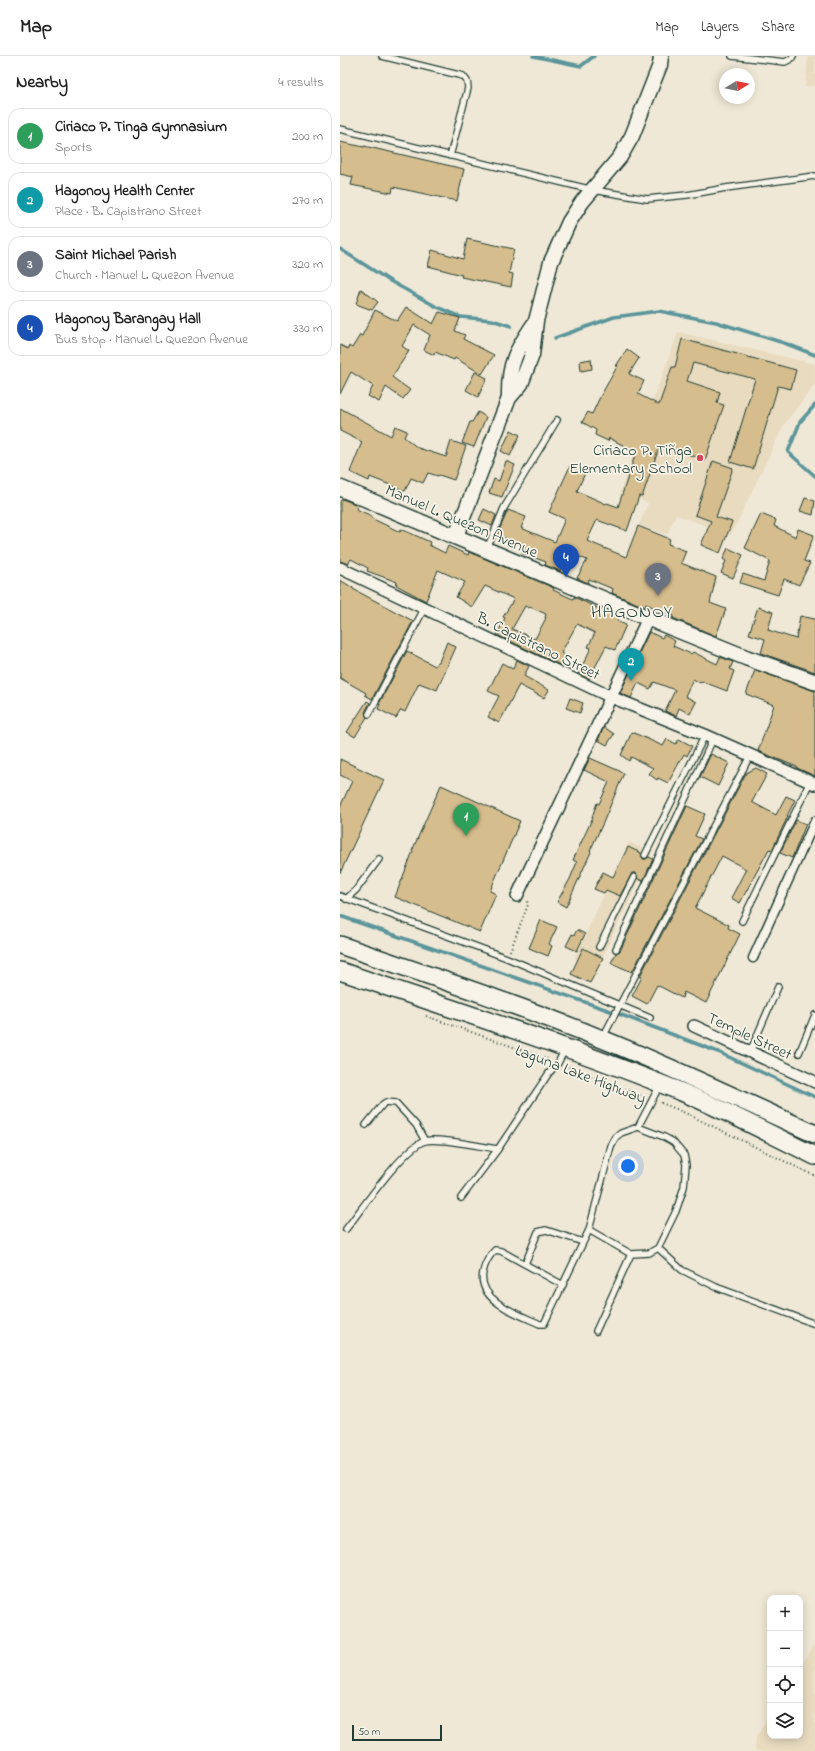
<!DOCTYPE html>
<html lang="en">
<head>
<meta charset="utf-8">
<style>
  body { margin:0; font-family:"Indie Flower",sans-serif; background:#f2f2f2; color:#222 }
  .controls { position:absolute; right:12px; bottom:12px; display:grid; overflow:hidden; border-radius:8px; box-shadow:0 2px 10px #0003 }
  .controls button { width:36px; height:36px; display:grid; place-items:center; padding:0; border:0; border-bottom:1px solid #e0e0e0; background:#fff; color:#222; font:20px sans-serif }
  .compass { position:absolute; left:379px; top:12px; width:36px; height:36px; border-radius:50%; background:#fff; box-shadow:0 2px 10px #0003; rotate:80deg }
  .scale { position:absolute; left:12px; bottom:10px; width:90px; box-sizing:border-box; padding-left:4px; border:2px solid #1f3d34; border-top:0; font-size:11px; line-height:14px; white-space:nowrap; color:#1f3d34; -webkit-text-stroke:3px #f7f3e8; paint-order:stroke }
  .you { position:absolute; left:288px; top:1110px; width:14px; height:14px; margin:-10px; border:3px solid #fff; border-radius:50%; background:#1a73e8; box-shadow:0 0 0 6px #1a73e833 }
  .badge { display:grid; place-items:center; width:26px; height:26px; border-radius:50%; background:#d1495b; color:#fff; font-size:13px; font-weight:700 }
  .pin { position:absolute; translate:-50% -33px; filter:drop-shadow(0 1px 2px #0008) }
  .pin::after { content:''; position:absolute; top:21px; width:14px; height:12px; background:inherit; clip-path:polygon(0 0,100% 0,50% 100%) }
  .list { margin:0; padding:0; list-style:none }
  h2 { display:flex; justify-content:space-between; align-items:center; height:52px; margin:0; padding:0 16px; font-size:17px }
  h2 small { font-size:13px; font-weight:400; color:#767676 }
  .list li { display:grid; grid-template-columns:26px 1fr auto; gap:12px; align-items:center; box-sizing:border-box; height:56px; margin:0 8px 8px; padding:0 8px; border:1px solid #e0e0e0; border-radius:12px }
  .list b { display:block; font-size:15px; white-space:nowrap }
  .list p { margin:0; font-size:13px; white-space:nowrap; color:#767676 }
  .list em { font-size:13px; font-style:normal; color:#767676 }
  .icon { flex:none; width:22px; height:22px; fill:none; stroke:currentColor; stroke-width:2; stroke-linecap:round; stroke-linejoin:round }
  .map { position:relative; flex:none; width:475px; height:1695px; overflow:hidden }
  header { display:flex; align-items:center; gap:24px; box-sizing:border-box; height:56px; padding:0 20px; background:#fff; border-bottom:1px solid #e0e0e0 }
  header strong { font-size:19px }
  nav { display:flex; gap:22px; margin-inline-start:auto; font-size:14px }
  main { display:flex }
  aside { flex:1; background:#fff }
  .map>svg:first-child { display:block }
</style>
</head>
<body>
<header>
<strong>Map</strong>
<nav><a>Map</a><a>Layers</a><a>Share</a></nav>
</header>
<main>
<aside>
<h2>Nearby<small>4 results</small></h2>
<ul class="list">
<li><span class="badge" style="background:#2e9e5b">1</span><div><b>Ciriaco P. Tinga Gymnasium</b><p>Sports</p></div><em>200 m</em></li>
<li><span class="badge" style="background:#0f9aa8">2</span><div><b>Hagonoy Health Center</b><p>Place · B. Capistrano Street</p></div><em>270 m</em></li>
<li><span class="badge" style="background:#6b7280">3</span><div><b>Saint Michael Parish</b><p>Church · Manuel L. Quezon Avenue</p></div><em>320 m</em></li>
<li><span class="badge" style="background:#1a4fb4">4</span><div><b>Hagonoy Barangay Hall</b><p>Bus stop · Manuel L. Quezon Avenue</p></div><em>330 m</em></li>
</ul>
</aside>
<div class="map">
<svg width="475" height="1695" viewBox="0 0 475 1695">
  <rect width="100%" height="100%" fill="#f0e8d6"/>
  <filter id="ink" filterUnits="userSpaceOnUse"><feTurbulence type="fractalNoise" baseFrequency=".025" numOctaves="2"/><feDisplacementMap in="SourceGraphic" scale="8" xChannelSelector="R" yChannelSelector="G"/><feConvolveMatrix kernelMatrix="1 2 1 2 8 2 1 2 1" color-interpolation-filters="sRGB"/></filter>
  <g filter="url(#ink)">
    <!-- built -->
    <path fill="#e8dbc0" d="M 468,0 L 475,0 L 475,30 L 465,31 Z
      M 338,276 L 475,308 L 475,329 L 445,367 L 391,479 L 336,459 L 327,479 L 299,469 L 308,447 L 280,436 Z
      M 289,786 L 312,797 L 257,913 L 234,902 Z
      M 475,1588 L 475,1695 L 415,1695 L 416,1681 L 430,1659 L 430,1680 L 460,1680 L 460,1612 Z"/>
    <g fill="none" stroke-linecap="round" stroke-linejoin="round">
      <!-- stream -->
      <path stroke="#5a959b" stroke-width="3.5" d="M 193,0 L 241,10 L 254,0
        M 0,193 L 50,225 L 97,251 L 121,261 L 152,264 L 171,270
        M 215,282 L 274,261 L 319,255 L 376,266 L 447,288 L 475,299
        M 475,349 L 460,366 L 448,396 L 475,420
        M 0,860 L 279,958 L 378,996 L 475,1041"/>
    </g>
    <!-- building -->
    <path fill="#d6bd8d" stroke="#1f3d34" fill-rule="evenodd" d="M 0,86 L 24,91 L 24,90 L 124,113 L 117,145 L 53,131 L 52,137 L 11,129 L 13,121 L 0,118 Z
      M 127,183 L 174,193 L 169,217 L 173,218 L 171,231 L 121,221 L 122,219 L 88,210 L 92,194 L 123,203 Z
      M 21,233 L 38,246 L 32,254 L 16,248 Z
      M 66,251 L 93,268 L 99,256 L 120,262 L 115,275 L 125,279 L 123,283 L 154,299 L 142,318 L 115,302 L 114,304 L 95,296 L 94,299 L 84,294 L 90,279 L 74,269 L 62,290 L 69,295 L 52,321 L 70,334 L 63,343 L 46,331 L 39,346 L 28,340 L 33,330 L 11,316 L 0,338 L 0,289 L 8,293 L 9,290 L 12,292 L 20,279 L 22,280 L 35,254 L 57,265 Z
      M 342,283 L 456,314 L 451,333 L 438,330 L 413,413 L 390,406 L 415,323 L 353,307 L 347,325 L 380,336 L 377,347 L 384,349 L 365,404 L 320,389 L 302,441 L 299,440 L 287,475 L 257,464 L 247,485 L 286,501 L 298,470 L 330,483 L 328,488 L 346,495 L 341,507 L 376,521 L 370,547 L 386,553 L 376,580 L 333,562 L 334,560 L 306,548 L 305,551 L 272,537 L 273,533 L 249,523 L 248,527 L 237,522 L 247,504 L 228,496 L 220,515 L 205,509 L 206,506 L 182,497 L 184,490 L 157,479 L 168,454 L 186,461 L 181,472 L 215,486 L 225,463 L 209,456 L 231,408 L 246,415 L 237,435 L 266,448 L 267,447 L 278,451 L 296,396 L 269,382 L 268,385 L 255,379 L 256,374 L 242,366 L 248,356 L 252,358 L 260,341 L 278,309 L 276,310 L 287,293 L 299,302 L 289,318 L 304,325 L 298,338 L 319,349 L 332,311 L 335,311 Z
      M 251,303 L 252,313 L 241,315 L 240,305 Z
      M 135,316 L 147,322 L 138,341 L 126,334 Z
      M 0,352 L 51,380 L 55,370 L 67,375 L 64,381 L 78,392 L 106,401 L 111,385 L 126,390 L 114,424 L 99,419 L 98,420 L 88,417 L 83,427 L 71,422 L 65,435 L 30,421 L 29,425 L 10,416 L 22,386 L 0,375 Z
      M 138,356 L 146,361 L 134,391 L 122,387 L 130,366 L 132,366 Z
      M 171,374 L 180,379 L 170,400 L 161,395 Z
      M 166,405 L 175,409 L 162,441 L 149,437 L 154,423 L 159,425 Z
      M 373,405 L 393,412 L 376,461 L 392,466 L 380,497 L 361,489 L 371,465 L 355,459 Z
      M 465,442 L 475,445 L 473,459 L 460,455 Z
      M 2,443 L 18,449 L 16,453 L 32,460 L 31,462 L 60,476 L 61,473 L 90,486 L 89,489 L 105,497 L 108,490 L 128,499 L 129,496 L 214,532 L 213,534 L 233,543 L 234,541 L 264,555 L 265,554 L 280,560 L 277,565 L 286,569 L 275,594 L 266,590 L 249,623 L 238,618 L 251,592 L 248,591 L 255,577 L 237,568 L 221,597 L 224,599 L 220,609 L 157,579 L 165,562 L 163,561 L 174,543 L 145,530 L 132,551 L 116,541 L 125,526 L 98,514 L 86,545 L 56,529 L 57,526 L 27,515 L 28,512 L 11,503 L 8,508 L 0,505 L 0,446 ZM 185,550 L 189,552 L 190,551 L 206,558 L 205,562 L 206,562 L 195,583 L 172,573 Z
      M 144,453 L 156,459 L 152,470 L 139,464 Z
      M 421,458 L 436,464 L 434,470 L 456,481 L 458,473 L 474,479 L 464,505 L 470,507 L 459,529 L 444,523 L 438,539 L 400,527 L 403,518 L 424,525 L 430,505 L 405,492 Z
      M 388,492 L 403,499 L 393,522 L 381,517 L 386,505 L 383,503 Z
      M 0,524 L 13,532 L 13,533 L 73,565 L 32,643 L 25,639 L 26,637 L 0,622 Z
      M 418,551 L 433,556 L 428,574 L 456,583 L 460,560 L 475,563 L 475,616 L 421,597 L 425,583 L 409,578 Z
      M 309,576 L 322,582 L 324,579 L 335,585 L 333,590 L 351,598 L 353,596 L 377,608 L 380,601 L 393,606 L 390,613 L 394,615 L 387,635 L 361,625 L 360,627 L 353,623 L 345,640 L 356,646 L 350,658 L 339,652 L 336,660 L 325,655 L 335,634 L 314,626 L 310,633 L 298,627 L 291,642 L 280,637 Z
      M 107,586 L 116,591 L 97,634 L 79,627 L 65,656 L 61,654 L 56,662 L 38,653 L 40,648 L 39,648 L 67,595 L 95,610 L 97,606 L 99,606 Z
      M 177,604 L 189,610 L 184,620 L 209,634 L 204,642 L 179,629 L 159,667 L 148,661 L 159,640 L 148,635 L 162,607 L 173,613 Z
      M 415,614 L 475,635 L 475,720 L 457,712 L 457,711 L 418,695 L 434,649 L 406,638 Z
      M 230,642 L 243,647 L 240,657 L 226,652 Z
      M 27,645 L 30,647 L 25,656 L 27,661 L 15,681 L 7,676 Z
      M 264,671 L 274,678 L 267,689 L 258,684 Z
      M 292,676 L 323,690 L 327,683 L 336,688 L 339,683 L 352,690 L 347,700 L 344,698 L 328,727 L 318,722 L 317,724 L 309,718 L 313,712 L 291,701 L 289,705 L 281,699 Z
      M 371,698 L 389,707 L 378,730 L 360,721 Z
      M 250,702 L 284,717 L 263,767 L 250,795 L 251,796 L 226,851 L 217,846 L 230,823 L 237,806 L 233,804 L 253,761 L 252,761 L 257,747 L 259,748 L 269,726 L 244,714 Z
      M 0,703 L 44,724 L 0,817 L 0,751 L 12,725 L 0,719 Z
      M 416,712 L 427,718 L 412,746 L 436,759 L 446,740 L 455,744 L 447,760 L 448,760 L 432,794 L 429,793 L 400,847 L 391,842 L 406,813 L 382,800 L 355,852 L 389,869 L 388,872 L 400,878 L 366,947 L 344,936 L 342,942 L 317,929 L 307,948 L 292,940 L 302,921 L 300,920 L 406,717 Z
      M 101,729 L 180,765 L 150,835 L 156,838 L 140,876 L 55,841 L 73,795 L 72,795 Z
      M 347,750 L 365,758 L 355,780 L 362,783 L 292,916 L 271,907 L 276,897 L 280,895 Z
      M 456,764 L 466,768 L 452,802 L 440,797 Z
      M 288,791 L 301,797 L 303,803 L 306,803 L 309,801 L 313,803 L 303,825 L 298,823 L 296,817 L 292,817 L 280,840 L 266,834 L 264,837 L 254,833 L 263,816 L 273,821 Z
      M 201,864 L 217,871 L 209,888 L 212,890 L 208,900 L 189,892 Z
      M 237,874 L 245,878 L 237,895 L 226,890 L 232,878 L 234,879 Z
      M 243,892 L 263,902 L 250,927 L 231,918 Z"/>
    <g fill="none" stroke-linecap="round" stroke-linejoin="round">
      <defs>
        <path id="service" d="M 42,0 L 123,20 L 127,25 L 128,32 L 110,100
          M 392,0 L 445,6 L 451,3 L 453,0
          M 0,73 L 253,134 L 307,143 L 347,139 L 386,132 L 475,120
          M 147,493 L 164,452 L 217,364
          M 29,658 L 84,553
          M 305,799 L 365,679
          M 0,840 L 167,902 L 310,962
          M 6,843 L 16,834 L 39,803
          M 402,865 L 470,726
          M 259,891 L 294,821
          M 276,893 L 373,683
          M 263,981 L 410,700
          M 410,996 L 438,931
          M 459,997 L 475,959
          M 26,1069 L 43,1048 L 46,1046 L 56,1047 L 76,1069 L 85,1085
          M 298,1071 L 320,1029
          M 121,1142 L 158,1093 L 209,1017 L 218,1007 L 225,993
          M 6,1173 C 21,1154 64,1091 85,1085 C 98,1081 143,1091 158,1093
          M 318,1192 L 342,1214 L 376,1231 L 475,1268
          M 185,1208 L 198,1176 L 206,1174 L 243,1186
          M 223,1229 L 161,1195 L 155,1194 C 149,1200 145,1207 143,1216 C 137,1245 178,1258 200,1268 L 204,1268 L 249,1174 L 271,1090 L 276,1081 L 281,1077 L 298,1071 L 324,1081 L 333,1086 L 344,1099 L 346,1109 L 344,1131 L 336,1155 L 318,1192 L 309,1197 L 291,1198 L 249,1174
          M 256,1275 L 291,1198"/>
        <path id="pedestrian" d="M 413,902 L 475,765"/>
        <path id="minor" d="M 0,512 L 271,641 L 365,679 L 475,728
          M 177,840 L 308,562
          M 354,970 L 475,1026"/>
        <path id="tertiary" d="M 169,342 C 168,307 176,294 196,265
          M 116,480 L 169,342 L 181,328 L 192,299 L 196,265 L 211,206 L 229,166 L 242,146 L 280,101 L 292,80 L 320,9 L 321,0"/>
        <path id="secondary" d="M 0,432 L 308,562 L 407,602 L 475,626"/>
        <path id="primary" d="M 0,889 C 88,919 176,948 262,983 C 334,1012 405,1046 475,1078
          M 0,915 C 115,954 232,991 344,1037 C 389,1056 432,1079 475,1100"/>
      </defs>
      <!-- service casing -->
      <use href="#service" stroke="#1f3d34" stroke-width="8"/>
      <!-- pedestrian casing -->
      <use href="#pedestrian" stroke="#1f3d34" stroke-width="11"/>
      <!-- minor casing -->
      <use href="#minor" stroke="#1f3d34" stroke-width="14"/>
      <!-- tertiary casing -->
      <use href="#tertiary" stroke="#1f3d34" stroke-width="17"/>
      <!-- secondary casing -->
      <use href="#secondary" stroke="#1f3d34" stroke-width="18"/>
      <!-- primary casing -->
      <use href="#primary" stroke="#1f3d34" stroke-width="20"/>
      <!-- path -->
      <path stroke="#1f3d34" stroke-width="2" stroke-dasharray="1 3" stroke-linecap="butt" d="M 170,895 L 188,849 L 187,845
        M 86,960 L 210,1004
        M 225,1010 L 305,1041
        M 321,1047 L 339,1054 L 475,1120"/>
      <!-- service -->
      <use href="#service" stroke="#f7f3e8" stroke-width="5.5"/>
      <!-- pedestrian -->
      <use href="#pedestrian" stroke="#f7f3e8" stroke-width="8"/>
      <!-- minor -->
      <use href="#minor" stroke="#f7f3e8" stroke-width="11"/>
      <!-- tertiary -->
      <use href="#tertiary" stroke="#f7f3e8" stroke-width="14"/>
      <!-- secondary -->
      <use href="#secondary" stroke="#f7f3e8" stroke-width="15"/>
      <!-- primary -->
      <use href="#primary" stroke="#f7f3e8" stroke-width="17"/>
    </g>
  </g>
  <!-- markers -->
  <circle fill="#d1495b" stroke="#f7f3e8" stroke-width="1.5" cx="360" cy="402" r="4"/>
  <g text-anchor="middle" stroke-width="3.5" stroke-linejoin="round" paint-order="stroke">
    <!-- poi labels -->
    <g font-size="16" fill="#1f3d34" stroke="#f7f3e8" text-anchor="end">
      <text x="352" y="399">Ciriaco P. Tiñga<tspan x="352" dy="18">Elementary School</tspan></text>
    </g>
    <!-- street labels -->
    <g font-size="16" fill="#1f3d34" stroke="#f7f3e8">
      <text transform="translate(122 464) rotate(23)" y="6">Manuel L. Quezon Avenue</text>
      <text transform="translate(199 589) rotate(26)" y="6">B. Capistrano Street</text>
      <text transform="translate(410 979) rotate(25)" y="6">Temple Street</text>
      <text transform="translate(241 1017) rotate(21)" y="6">Laguna Lake Highway</text>
    </g>
    <!-- quarter labels -->
    <g font-size="18" letter-spacing="1" fill="#1f3d34" stroke="#f7f3e8">
      <text x="292" y="561">HAGONOY</text>
    </g>
  </g>
</svg>
<div class="controls">
<button>+</button>
<button>−</button>
<button><svg class="icon" aria-label="locate" viewBox="0 0 24 24"><circle cx="12" cy="12" r="6"/><path d="M12 2v4M12 18v4M2 12h4M18 12h4"/></svg></button>
<button><svg class="icon" aria-label="layers" viewBox="0 0 24 24"><path d="M12 4l9 5-9 5-9-5zM3 14l9 5 9-5"/></svg></button>
</div>
<svg class="compass" viewBox="-18 -18 36 36"><path d="M0-13l5 13h-10z" fill="#e53935"/><path d="M0 13l5-13h-10z" fill="#767676"/></svg>
<div class="scale">50 m</div>
<div class="you"></div>
<div class="pin badge" style="left:126px;top:780px;background:#2e9e5b">1</div>
<div class="pin badge" style="left:291px;top:625px;background:#0f9aa8">2</div>
<div class="pin badge" style="left:318px;top:540px;background:#6b7280">3</div>
<div class="pin badge" style="left:226px;top:521px;background:#1a4fb4">4</div>
</div>
</main>
</body>
</html>
